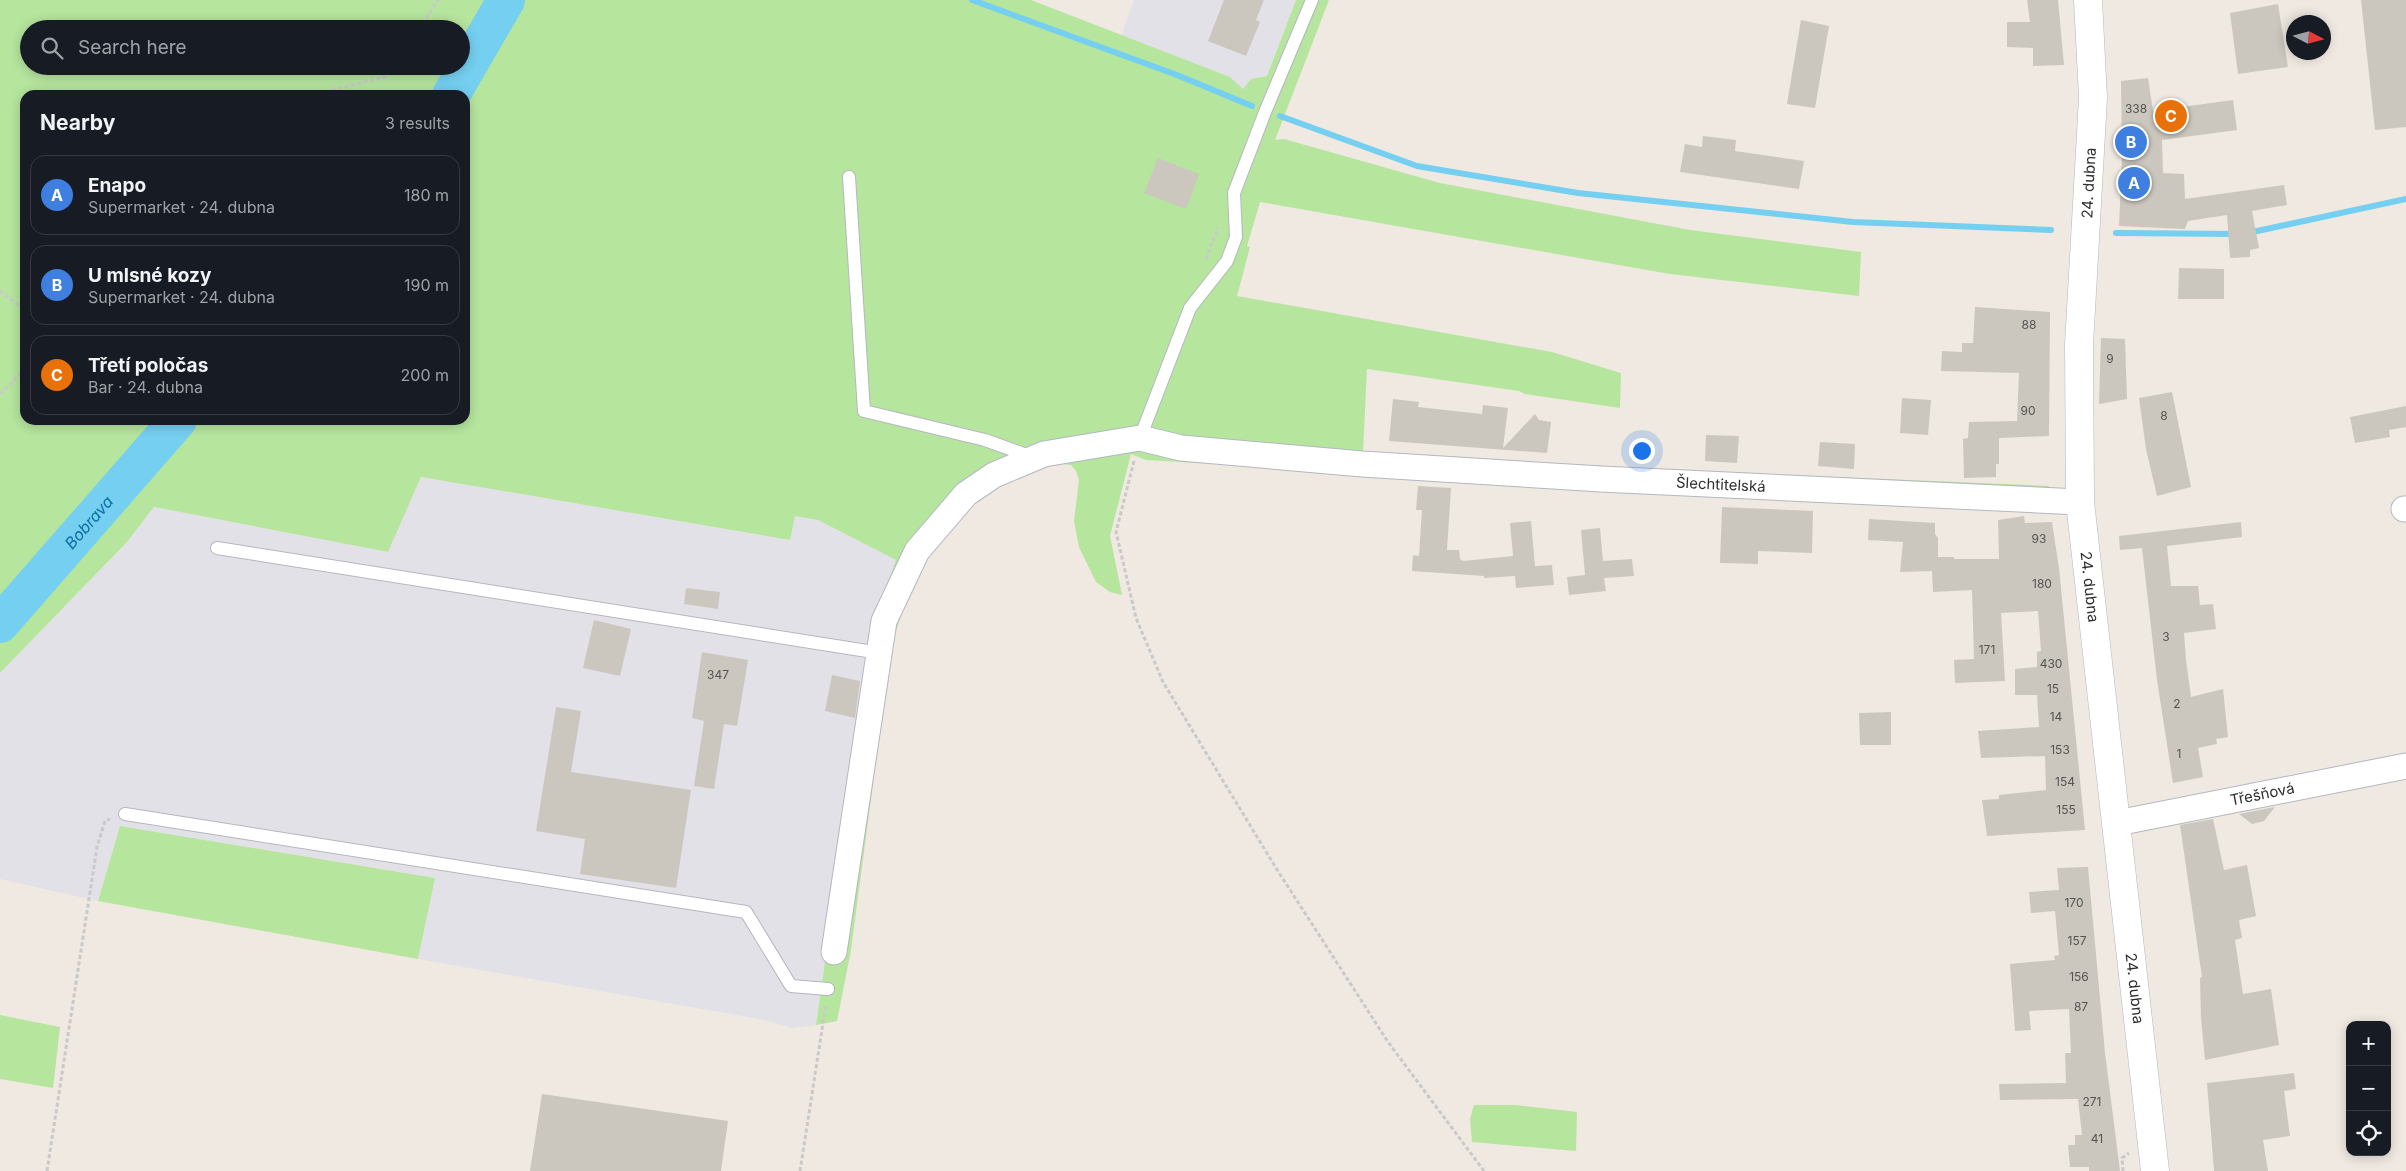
<!DOCTYPE html>
<html lang="en">
<head>
<meta charset="utf-8">
<style>
  body { margin:0; font-family:Inter,sans-serif; background:#242831; color:#f1f3f6 }
  .controls { position:absolute; right:15px; bottom:15px; display:grid; overflow:hidden; border-radius:10px; box-shadow:0 2px 12px #0003 }
  .controls button { width:45px; height:45px; display:grid; place-items:center; padding:0; border:0; border-bottom:1px solid #363941; background:#171b24; color:#f1f3f6; font:25px sans-serif }
  .compass { position:absolute; left:2286px; top:15px; width:45px; height:45px; border-radius:50%; background:#171b24; box-shadow:0 2px 12px #0003; rotate:96deg }
  .you { position:absolute; left:1641px; top:450px; width:18px; height:18px; margin:-12px; border:4px solid #fff; border-radius:50%; background:#1a73e8; box-shadow:0 0 0 8px #1a73e833 }
  .badge { display:grid; place-items:center; width:32px; height:32px; border-radius:50%; background:#7c3aed; color:#fff; font-size:16px; font-weight:700 }
  .pin { position:absolute; translate:-50% -50%; border:2px solid #fff; box-shadow:0 1px 5px #0006 }
  .list { margin:0; padding:0; list-style:none }
  h2 { display:flex; justify-content:space-between; align-items:center; height:65px; margin:0; padding:0 20px; font-size:21px }
  h2 small { font-size:16px; font-weight:400; color:#9ea1a6 }
  .list li { display:grid; grid-template-columns:32px 1fr auto; gap:15px; align-items:center; box-sizing:border-box; height:80px; margin:0 10px 10px; padding:0 10px; border:1px solid #363941; border-radius:15px }
  .list b { display:block; font-size:19px; white-space:nowrap }
  .list p { margin:0; font-size:16px; white-space:nowrap; color:#9ea1a6 }
  .list em { font-size:16px; font-style:normal; color:#9ea1a6 }
  .icon { flex:none; width:28px; height:28px; fill:none; stroke:currentColor; stroke-width:2; stroke-linecap:round; stroke-linejoin:round }
  .map { position:relative; flex:none; width:2406px; height:1171px; overflow:hidden }
  .search { position:absolute; background:#171b24; box-shadow:0 2px 12px #0003; left:20px; top:20px; width:450px; height:55px; display:flex; align-items:center; gap:12px; box-sizing:border-box; padding:0 18px; border-radius:28px; color:#9ea1a6; font-size:19px }
  .panel { position:absolute; background:#171b24; box-shadow:0 2px 12px #0003; left:20px; top:90px; width:450px; height:335px; border-radius:15px }
  .map>svg:first-child { display:block }
</style>
</head>
<body>
<div class="map">
<svg width="2406" height="1171" viewBox="0 0 2406 1171">
  <rect width="100%" height="100%" fill="#efe9e1"/>
  <!-- industrial -->
  <path fill="#e3e1e8" d="M 1134,0 L 1296,0 L 1267,76 L 1251,79 L 1243,90 L 1230,77 L 1121,36 Z
    M 421,477 L 789,540 L 795,516 L 818,520 L 896,560 L 872,629 L 816,1025 L 792,1028 L 759,1019 L 418,959 L 435,878 L 120,826 L 98,901 L 0,879 L 0,673 L 127,542 L 154,507 L 388,552 Z"/>
  <!-- green -->
  <path fill="#b6e59e" fill-rule="evenodd" d="M 0,0 L 1031,0 L 1230,77 L 1243,89 L 1251,79 L 1267,76 L 1296,0 L 1329,0 L 1275,140 L 1284,139 L 1440,183 L 1690,230 L 1861,252 L 1859,296 L 1670,274 L 1260,202 L 1247,246 L 1250,247 L 1237,296 L 1552,352 L 1621,373 L 1620,408 L 1525,394 L 1519,391 L 1367,369 L 1363,452 L 1673,470 L 2049,486 L 2061,513 L 1146,460 L 1131,454 L 1110,536 L 1122,595 L 1110,592 L 1096,582 L 1079,547 L 1074,521 L 1079,480 L 1076,471 L 1071,465 L 1062,464 L 1026,472 L 983,494 L 935,543 L 908,595 L 896,631 L 889,663 L 851,950 L 837,1021 L 816,1025 L 872,629 L 896,560 L 818,520 L 795,516 L 790,540 L 421,477 L 388,552 L 154,507 L 127,542 L 0,673 ZM 29,29 L 461,29 L 461,66 L 29,66 ZM 25,95 L 465,95 L 465,420 L 25,420 Z
    M 120,826 L 435,878 L 418,959 L 98,901 Z
    M 0,1015 L 60,1027 L 53,1088 L 0,1079 Z
    M 1474,1105 L 1514,1105 L 1577,1112 L 1576,1151 L 1472,1142 L 1470,1119 Z"/>
  <g fill="none" stroke-linecap="round" stroke-linejoin="round">
    <!-- stream -->
    <path stroke="#75cff0" stroke-width="6" d="M 972,0 L 1177,75 L 1252,106
      M 1280,116 L 1417,166 L 1578,193 L 1853,222 L 2051,230
      M 2116,233 L 2236,234
      M 2248,233 L 2406,199"/>
    <!-- river -->
    <g stroke="#75cff0" stroke-width="38">
      <path d="M 451,95 L 506,0"/>
      <path id="s1" d="M 0,624 L 178,420"/>
    </g>
  </g>
  <!-- building -->
  <path fill="#cbc7bf" d="M 1224,0 L 1264,0 L 1256,20 L 1260,22 L 1246,56 L 1208,41 Z
    M 2027,0 L 2058,0 L 2064,65 L 2033,66 L 2033,48 L 2007,47 L 2007,22 L 2030,22 Z
    M 2361,0 L 2406,0 L 2406,127 L 2375,130 Z
    M 2278,4 L 2288,67 L 2238,74 L 2230,13 Z
    M 1801,20 L 1829,26 L 1815,108 L 1787,104 Z
    M 2148,78 L 2153,111 L 2233,100 L 2237,130 L 2162,140 L 2163,173 L 2184,174 L 2185,199 L 2284,185 L 2287,205 L 2252,211 L 2259,248 L 2250,250 L 2250,257 L 2230,258 L 2227,215 L 2188,221 L 2185,229 L 2119,226 L 2122,159 L 2121,81 Z
    M 1703,136 L 1736,140 L 1735,151 L 1804,161 L 1799,189 L 1680,172 L 1685,144 L 1702,147 Z
    M 1158,158 L 1199,174 L 1186,209 L 1144,193 Z
    M 2179,268 L 2224,269 L 2224,299 L 2178,299 Z
    M 1975,307 L 2050,312 L 2049,436 L 1999,438 L 1999,464 L 1996,464 L 1996,477 L 1964,478 L 1963,439 L 1968,438 L 1969,422 L 2017,421 L 2019,373 L 1941,371 L 1942,351 L 1962,352 L 1962,343 L 1973,343 Z
    M 2101,338 L 2125,339 L 2127,399 L 2099,404 Z
    M 2172,392 L 2191,487 L 2157,496 L 2146,449 L 2139,398 Z
    M 1902,398 L 1931,400 L 1928,435 L 1900,433 Z
    M 1393,399 L 1419,402 L 1418,407 L 1482,414 L 1483,405 L 1508,408 L 1503,448 L 1535,414 L 1539,420 L 1551,422 L 1547,453 L 1389,441 Z
    M 2406,406 L 2406,427 L 2389,430 L 2390,437 L 2355,443 L 2350,417 Z
    M 1706,435 L 1739,436 L 1737,463 L 1705,461 Z
    M 1820,442 L 1855,444 L 1854,469 L 1818,466 Z
    M 1418,486 L 1451,488 L 1447,550 L 1459,550 L 1460,559 L 1463,561 L 1513,556 L 1510,523 L 1531,521 L 1535,566 L 1552,565 L 1554,585 L 1516,588 L 1515,576 L 1484,578 L 1484,576 L 1412,571 L 1413,555 L 1419,556 L 1422,510 L 1416,510 Z
    M 1722,507 L 1813,511 L 1812,553 L 1758,551 L 1758,564 L 1720,563 Z
    M 2024,516 L 2025,523 L 2052,522 L 2059,568 L 2085,830 L 1987,836 L 1982,800 L 1999,799 L 1999,795 L 2046,790 L 2045,756 L 1981,758 L 1978,731 L 2039,727 L 2037,695 L 2015,695 L 2015,669 L 2037,667 L 2037,652 L 2041,651 L 2038,611 L 2001,613 L 2005,681 L 1955,683 L 1954,660 L 1974,659 L 1972,590 L 1933,592 L 1932,571 L 1900,572 L 1903,542 L 1868,540 L 1869,519 L 1935,523 L 1935,534 L 1938,538 L 1938,557 L 1954,557 L 1954,559 L 1999,559 L 1998,520 Z
    M 2241,522 L 2242,537 L 2167,546 L 2171,586 L 2198,586 L 2200,605 L 2213,604 L 2216,629 L 2184,633 L 2186,660 L 2191,697 L 2223,689 L 2228,737 L 2216,739 L 2217,744 L 2198,748 L 2203,777 L 2173,783 L 2157,680 L 2142,548 L 2120,550 L 2119,536 Z
    M 1600,528 L 1603,561 L 1632,559 L 1634,576 L 1604,578 L 1606,591 L 1569,595 L 1567,577 L 1585,575 L 1581,530 Z
    M 686,588 L 720,592 L 718,609 L 684,604 Z
    M 594,620 L 631,629 L 620,676 L 583,668 Z
    M 702,652 L 748,660 L 737,726 L 724,724 L 714,789 L 694,786 L 704,721 L 692,718 Z
    M 832,675 L 860,681 L 855,718 L 825,711 Z
    M 556,707 L 581,711 L 571,772 L 691,790 L 676,888 L 580,874 L 585,839 L 536,831 Z
    M 1891,712 L 1891,745 L 1860,745 L 1859,713 Z
    M 2275,807 L 2264,821 L 2252,824 L 2239,814 Z
    M 2213,819 L 2224,870 L 2247,865 L 2256,916 L 2239,920 L 2242,938 L 2235,940 L 2243,994 L 2271,989 L 2279,1045 L 2205,1060 L 2201,1018 L 2200,978 L 2202,977 L 2180,825 Z
    M 2088,867 L 2105,1053 L 2120,1171 L 2089,1171 L 2089,1167 L 2070,1167 L 2068,1145 L 2075,1145 L 2075,1135 L 2082,1135 L 2078,1099 L 2000,1100 L 1999,1084 L 2066,1083 L 2065,1053 L 2071,1053 L 2069,1009 L 2029,1011 L 2031,1030 L 2015,1031 L 2010,964 L 2055,960 L 2054,956 L 2059,955 L 2055,911 L 2031,913 L 2029,892 L 2059,890 L 2057,868 Z
    M 2294,1073 L 2296,1089 L 2284,1091 L 2290,1136 L 2263,1140 L 2268,1171 L 2214,1171 L 2207,1083 Z
    M 542,1094 L 728,1121 L 721,1171 L 530,1171 Z"/>
  <g fill="none" stroke-linecap="round" stroke-linejoin="round">
    <defs>
      <path id="service" d="M 849,177 L 864,411 L 985,440 L 1032,457
        M 1140,438 L 1190,308 L 1227,261 L 1236,237 L 1234,193 L 1265,112 L 1312,0
        M 217,548 L 880,653
        M 125,814 L 746,912 L 791,986 L 828,989"/>
      <g id="minor">
        <path d="M 2404,509 L 2406,509"/>
        <path id="s2" d="M 2117,823 L 2406,766"/>
        <path id="s3" d="M 834,952 L 884,621 L 917,551 L 966,494 L 994,475 L 1044,454 L 1140,438 L 1181,448 L 1362,464 L 1601,479 L 2080,502"/>
      </g>
      <g id="secondary">
        <path id="s4" d="M 2088,0 L 2093,98 L 2079,345 L 2080,502 L 2155,1171"/>
      </g>
    </defs>
    <!-- service casing -->
    <use href="#service" stroke="#b4b7c1" stroke-width="14"/>
    <!-- minor casing -->
    <use href="#minor" stroke="#b4b7c1" stroke-width="27"/>
    <!-- secondary casing -->
    <use href="#secondary" stroke="#b4b7c1" stroke-width="29"/>
    <!-- path -->
    <path stroke="#c9c9c9" stroke-width="3" stroke-dasharray="4 2.5" stroke-linecap="butt" d="M 419,29 L 438,0
      M 313,95 L 385,77 L 393,66
      M 1206,259 L 1218,227
      M 0,291 L 25,310
      M 0,394 L 25,369
      M 1134,461 L 1116,532 L 1136,618 L 1163,682 L 1276,868 L 1388,1042 L 1484,1171
      M 47,1171 L 97,847 L 105,821 L 110,819
      M 800,1171 L 826,1004
      M 2123,1171 L 2122,1158 L 2129,1153"/>
    <!-- service -->
    <use href="#service" stroke="#fff" stroke-width="12"/>
    <!-- minor -->
    <use href="#minor" stroke="#fff" stroke-width="25"/>
    <!-- secondary -->
    <use href="#secondary" stroke="#fff" stroke-width="28"/>
  </g>
  <g text-anchor="middle" stroke-width="4.5" stroke-linejoin="round" paint-order="stroke">
    <!-- number labels -->
    <g font-size="12" fill="#555452">
      <text x="2136" y="113">338</text>
      <text x="2029" y="329">88</text>
      <text x="2110" y="363">9</text>
      <text x="2028" y="415">90</text>
      <text x="2164" y="420">8</text>
      <text x="2039" y="543">93</text>
      <text x="2042" y="588">180</text>
      <text x="2166" y="641">3</text>
      <text x="1987" y="654">171</text>
      <text x="2051" y="668">430</text>
      <text x="718" y="679">347</text>
      <text x="2053" y="693">15</text>
      <text x="2177" y="708">2</text>
      <text x="2056" y="721">14</text>
      <text x="2060" y="754">153</text>
      <text x="2179" y="758">1</text>
      <text x="2065" y="786">154</text>
      <text x="2066" y="814">155</text>
      <text x="2074" y="907">170</text>
      <text x="2077" y="945">157</text>
      <text x="2079" y="981">156</text>
      <text x="2081" y="1011">87</text>
      <text x="2092" y="1106">271</text>
      <text x="2097" y="1143">41</text>
    </g>
    <!-- street labels -->
    <g font-size="15" fill="#2e2e2e" stroke="#fff">
      <text transform="translate(2089 183) rotate(-87)" y="5">24. dubna</text>
      <text dy="5" stroke="none"><textPath href="#s3" startOffset="1256">Šlechtitelská</textPath></text>
      <text dy="5" stroke="none"><textPath href="#s4" startOffset="588">24. dubna</textPath></text>
      <text dy="5" stroke="none"><textPath href="#s2" startOffset="148">Třešňová</textPath></text>
      <text dy="5" stroke="none"><textPath href="#s4" startOffset="992">24. dubna</textPath></text>
    </g>
    <!-- water labels -->
    <g font-size="16" font-style="italic" fill="#0d6fa3" stroke="#fff">
      <text dy="6" stroke="none"><textPath href="#s1" startOffset="135">Bobrava</textPath></text>
    </g>
  </g>
</svg>
<div class="controls">
<button>+</button>
<button>−</button>
<button><svg class="icon" aria-label="locate" viewBox="0 0 24 24"><circle cx="12" cy="12" r="6"/><path d="M12 2v4M12 18v4M2 12h4M18 12h4"/></svg></button>
</div>
<svg class="compass" viewBox="-18 -18 36 36"><path d="M0-13l5 13h-10z" fill="#e53935"/><path d="M0 13l5-13h-10z" fill="#9ea1a6"/></svg>
<div class="you"></div>
<div class="pin badge" style="left:2134px;top:183px;background:#3f7fe0">A</div>
<div class="pin badge" style="left:2131px;top:142px;background:#3f7fe0">B</div>
<div class="pin badge" style="left:2171px;top:116px;background:#e8710a">C</div>
<div class="search"><svg class="icon" aria-label="search" viewBox="0 0 24 24"><circle cx="10" cy="10" r="6"/><path d="M15 15l6 6"/></svg>Search here</div>
<section class="panel">
<h2>Nearby<small>3 results</small></h2>
<ul class="list">
<li><span class="badge" style="background:#3f7fe0">A</span><div><b>Enapo</b><p>Supermarket · 24. dubna</p></div><em>180 m</em></li>
<li><span class="badge" style="background:#3f7fe0">B</span><div><b>U mlsné kozy</b><p>Supermarket · 24. dubna</p></div><em>190 m</em></li>
<li><span class="badge" style="background:#e8710a">C</span><div><b>Třetí poločas</b><p>Bar · 24. dubna</p></div><em>200 m</em></li>
</ul>
</section>
</div>
</body>
</html>
